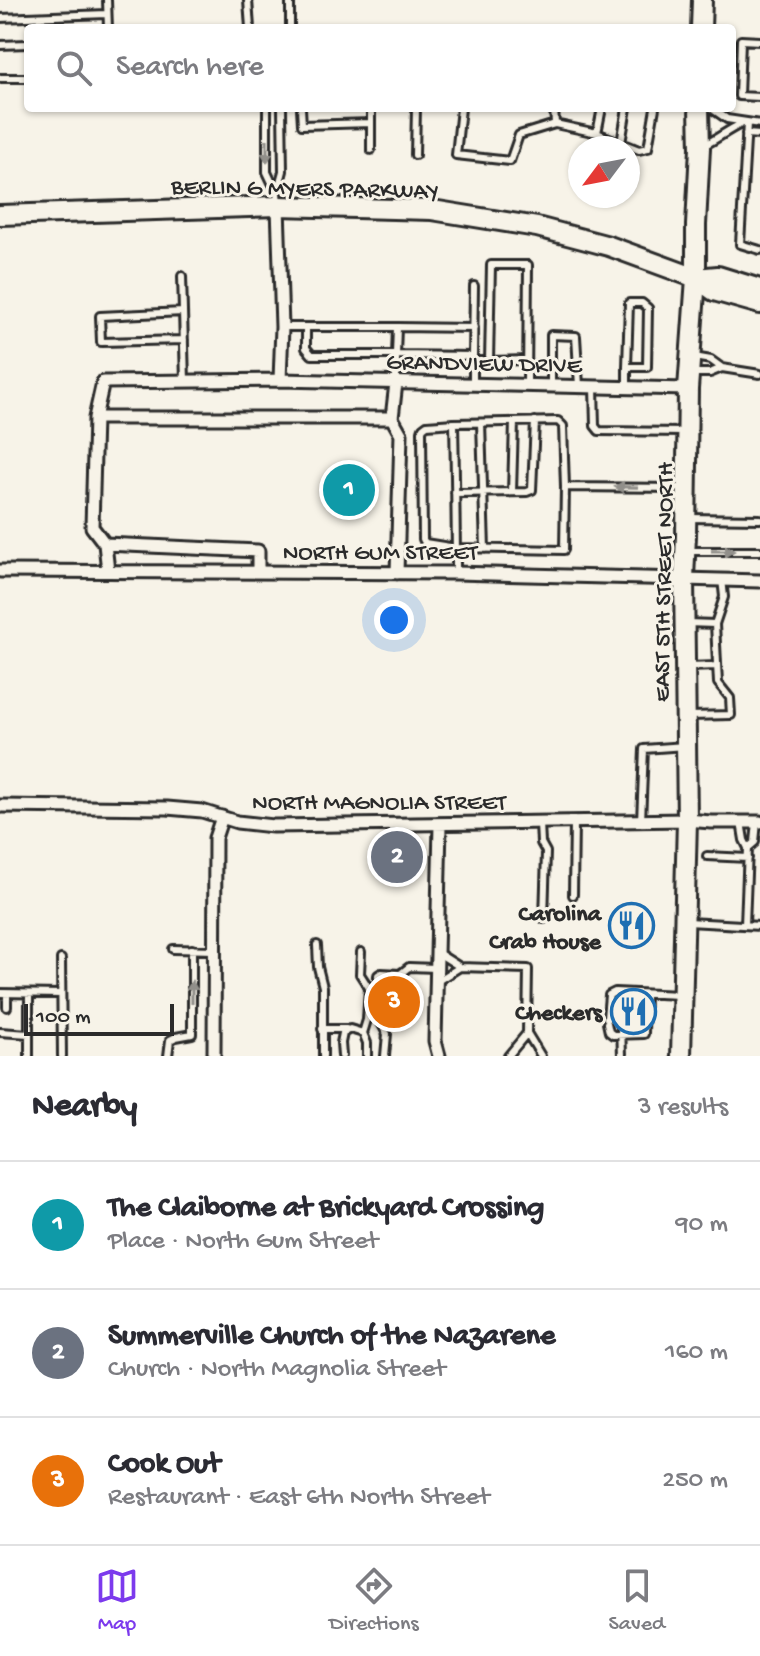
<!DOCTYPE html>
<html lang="en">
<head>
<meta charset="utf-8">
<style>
  body { margin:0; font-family:"Gochi Hand",sans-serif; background:#f7f7f7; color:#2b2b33 }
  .compass { position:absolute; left:568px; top:136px; width:72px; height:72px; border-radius:50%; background:#fff; box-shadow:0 2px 6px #0004; rotate:238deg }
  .scale { position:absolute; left:24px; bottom:20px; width:150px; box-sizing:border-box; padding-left:8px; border:4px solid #2b2b2b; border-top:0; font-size:22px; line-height:28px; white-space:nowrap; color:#2b2b2b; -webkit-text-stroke:6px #f7f3e8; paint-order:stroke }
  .you { position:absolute; left:394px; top:620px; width:28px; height:28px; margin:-20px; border:6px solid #fff; border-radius:50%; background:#1a73e8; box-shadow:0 0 0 12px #1a73e833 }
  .badge { display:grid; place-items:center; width:52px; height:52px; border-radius:50%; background:#7c3aed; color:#fff; font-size:26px; font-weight:700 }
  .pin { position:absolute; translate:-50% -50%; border:4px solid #fff; box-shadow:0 2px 8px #0006 }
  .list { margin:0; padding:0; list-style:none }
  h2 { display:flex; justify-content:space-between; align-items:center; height:104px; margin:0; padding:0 32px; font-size:34px }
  h2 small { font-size:26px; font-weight:400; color:#7c7c81 }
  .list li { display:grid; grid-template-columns:52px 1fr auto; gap:24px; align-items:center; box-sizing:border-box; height:128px; padding:0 32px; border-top:2px solid #e1e1e2 }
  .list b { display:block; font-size:30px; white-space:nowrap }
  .list p { margin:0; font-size:26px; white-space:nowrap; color:#7c7c81 }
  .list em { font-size:26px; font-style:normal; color:#7c7c81 }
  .icon { flex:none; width:44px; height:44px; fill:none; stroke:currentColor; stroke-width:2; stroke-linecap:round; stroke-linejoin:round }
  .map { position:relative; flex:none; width:760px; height:1056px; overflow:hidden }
  .search { position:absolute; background:#fff; box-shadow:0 2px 6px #0004; left:24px; right:24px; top:24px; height:88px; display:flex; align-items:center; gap:20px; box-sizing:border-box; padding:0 28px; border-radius:8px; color:#7c7c81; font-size:30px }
  .sheet { height:488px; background:#fff }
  nav { display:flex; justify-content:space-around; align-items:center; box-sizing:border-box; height:112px; border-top:2px solid #e1e1e2; background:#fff; font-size:22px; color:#7c7c81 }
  nav a { display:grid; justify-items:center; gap:4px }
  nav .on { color:#7c3aed }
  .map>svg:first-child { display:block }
</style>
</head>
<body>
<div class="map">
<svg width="760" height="1056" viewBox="0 0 760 1056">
  <rect width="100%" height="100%" fill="#f7f3e8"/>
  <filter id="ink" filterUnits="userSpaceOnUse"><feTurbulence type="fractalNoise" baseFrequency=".0125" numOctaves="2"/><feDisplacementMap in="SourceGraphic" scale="16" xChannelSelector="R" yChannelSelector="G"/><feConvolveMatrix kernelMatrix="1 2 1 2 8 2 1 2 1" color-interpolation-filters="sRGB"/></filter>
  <g filter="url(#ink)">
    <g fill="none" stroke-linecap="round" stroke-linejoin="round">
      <defs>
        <path id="service" d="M 107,0 L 108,28
          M 248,0 L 250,28
          M 290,0 L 290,28
          M 0,18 L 107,14
          M 760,41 L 741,40 L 739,96 L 760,97
          M 0,45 L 28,44
          M 0,78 L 28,78
          M 267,108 L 267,172 L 277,193 L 278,202
          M 301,108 L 302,125 L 371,123 L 371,150
          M 461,108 L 456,155 L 510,161 L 519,135 L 555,124 L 597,133 L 602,108
          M 554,108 L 555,124
          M 711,108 L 727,119 L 760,124
          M 371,123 L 371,108
          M 747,123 L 740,244 L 760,250
          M 597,133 L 639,150 L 648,148 L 655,108
          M 746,134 L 760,135
          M 621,143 L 627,108
          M 703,146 C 717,139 728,130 741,124
          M 415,155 L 416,108
          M 277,193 L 283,171 L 282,108
          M 182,276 L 185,381
          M 183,312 L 100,316 L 101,342 L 184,340
          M 282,327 L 306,327
          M 397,327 L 306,327 L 306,348 L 312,355 L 396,355 L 397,327 L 474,328
          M 473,357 L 474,286
          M 694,357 L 711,360 L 722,368 L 760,374
          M 489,361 L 527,360
          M 627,367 L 629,303 L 642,303 L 648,308 L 647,367 L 627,367 L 627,387
          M 693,373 L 710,373 L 722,368
          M 396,382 L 396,355 L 473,356
          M 473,384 L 473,361 L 489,361 L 491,265 L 528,265 L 527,385
          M 551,386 L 551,335 L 576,336 L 579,386
          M 594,387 L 595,426 L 599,431 L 684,432
          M 454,423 L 427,425 L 423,428 L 422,431 L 423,539 L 425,543 L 456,548 L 564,550 L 565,487 L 563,426 L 558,421 L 454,423 C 455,473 456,523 456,573
          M 481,423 L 485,549
          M 565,487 L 683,488
          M 512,492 L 514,422
          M 455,493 L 527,492 L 532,490 L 535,421
          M 688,518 L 760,519
          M 689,551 L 760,551
          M 687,623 L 715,624
          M 688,667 L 717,666
          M 689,716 L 731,715 L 730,698 L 718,683 L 715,624 L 724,597 L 722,579
          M 641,821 L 644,749 L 685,746
          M 741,822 L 744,840 L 748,848
          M 540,823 L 541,843 L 546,852 L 544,919
          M 707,856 L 748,858
          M 573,895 L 574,822
          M 688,922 L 760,926
          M 745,925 L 748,848 L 755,842 L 757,822
          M 317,945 L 318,967 L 323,987 L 323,1056
          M 173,949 L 215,950
          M 361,952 L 360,974 L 369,988 L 367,1020 L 363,1033
          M 438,953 L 460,967 L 528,969 L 527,1033 L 541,1056
          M 61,959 L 62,1056
          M 436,982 L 460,967
          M 0,993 L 61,994
          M 7,1007 L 7,994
          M 607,1018 L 609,995 L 615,992 L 680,995
          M 621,1018 L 624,993
          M 607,1023 L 609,1032 L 613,1035 L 644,1034 L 645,994
          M 621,1024 L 622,1056
          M 322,1029 L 346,1029
          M 0,1032 L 29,1034
          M 29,1056 L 29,994
          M 168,1056 L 170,1040 L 176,1037 L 192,1034 L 192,949
          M 342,1056 L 341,1043 L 343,1033 L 350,1029 L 363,1033 L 367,1043 L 367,1056
          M 385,1056 L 387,1034 L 378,1017 L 378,975 L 381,973 L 400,974 L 409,967 L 436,968
          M 508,1056 L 527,1033"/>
        <path id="minor" d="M 278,206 L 282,327 L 280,380 L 688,389
          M 280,380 L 103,382 L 95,418 L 392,418
          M 396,383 L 392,418 L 401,434 L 397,573
          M 95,418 L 92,527 L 105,544 L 108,571
          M 105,544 L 258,551 L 258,572
          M 0,571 L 456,573 L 760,581
          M 0,806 L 167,808 L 202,811 L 237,822 L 273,826 L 687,820 L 711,822 L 760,822
          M 214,1056 L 215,838 L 222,817
          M 439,1056 L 435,1041 L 440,825"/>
        <path id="primary" d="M 701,28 L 702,0
          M 0,215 L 278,206 L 432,210 L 537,227 L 609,246 L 696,278 L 714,291 L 760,304
          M 696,278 L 718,276 L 760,289
          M 681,1056 L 687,820 L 684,578 L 686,536 L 688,389 L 696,278 L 696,225 L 700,148 L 699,108"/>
      </defs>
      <!-- service casing -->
      <use href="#service" stroke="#2b2b2b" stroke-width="12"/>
      <!-- minor casing -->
      <use href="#minor" stroke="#2b2b2b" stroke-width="17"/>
      <!-- primary casing -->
      <use href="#primary" stroke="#2b2b2b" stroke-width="24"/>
      <!-- service -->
      <use href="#service" stroke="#f7f3e8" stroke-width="6"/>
      <!-- minor -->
      <use href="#minor" stroke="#f7f3e8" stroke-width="11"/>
      <!-- primary -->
      <use href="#primary" stroke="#f7f3e8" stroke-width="18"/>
    </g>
    <!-- one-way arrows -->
    <defs><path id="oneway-solid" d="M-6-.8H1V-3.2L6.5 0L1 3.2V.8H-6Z" transform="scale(2)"/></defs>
    <g fill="#918f8a">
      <use href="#oneway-solid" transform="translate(267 151) rotate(90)"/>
      <use href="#oneway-solid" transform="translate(626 487) rotate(-179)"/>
      <use href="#oneway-solid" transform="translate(723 551)"/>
      <use href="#oneway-solid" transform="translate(192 992) rotate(-90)"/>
    </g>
  </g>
  <!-- icons -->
  <defs>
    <symbol id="restaurant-ring" viewBox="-11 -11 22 22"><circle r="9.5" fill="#f7f3e8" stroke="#1f6fb2" stroke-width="1.5"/><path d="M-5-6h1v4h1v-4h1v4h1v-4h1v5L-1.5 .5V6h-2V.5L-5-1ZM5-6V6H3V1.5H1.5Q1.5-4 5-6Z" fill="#1f6fb2"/></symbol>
  </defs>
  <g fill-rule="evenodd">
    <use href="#restaurant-ring" x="606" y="900" width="51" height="51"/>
    <use href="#restaurant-ring" x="608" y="986" width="51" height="51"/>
  </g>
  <g text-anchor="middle" stroke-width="6" stroke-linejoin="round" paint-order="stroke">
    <!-- street labels -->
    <g font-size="24" fill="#2b2b2b" stroke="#f7f3e8">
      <text transform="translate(305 187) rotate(1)" y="8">BERLIN G MYERS PARKWAY</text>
      <text transform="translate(484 362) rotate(1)" y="8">GRANDVIEW DRIVE</text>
      <text x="380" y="559">NORTH GUM STREET</text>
      <text transform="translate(662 582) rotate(-89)" y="8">EAST 5TH STREET NORTH</text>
      <text x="379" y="809">NORTH MAGNOLIA STREET</text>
    </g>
    <!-- poi labels -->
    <g font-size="24" font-weight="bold" fill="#2b2b2b" stroke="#f7f3e8" text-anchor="end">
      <text x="601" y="920">Carolina<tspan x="601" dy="28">Crab House</tspan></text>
      <text x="602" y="1019">Checkers</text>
    </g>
  </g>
</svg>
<svg class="compass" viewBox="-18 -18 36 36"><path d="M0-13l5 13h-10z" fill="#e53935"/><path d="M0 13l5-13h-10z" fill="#7c7c81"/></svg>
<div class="scale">100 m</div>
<div class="you"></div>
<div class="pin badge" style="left:349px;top:490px;background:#0f9aa8">1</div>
<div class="pin badge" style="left:397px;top:857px;background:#6b7280">2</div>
<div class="pin badge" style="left:394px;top:1002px;background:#e8710a">3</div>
<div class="search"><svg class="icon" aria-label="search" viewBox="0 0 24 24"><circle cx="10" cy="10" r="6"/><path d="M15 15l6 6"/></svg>Search here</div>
</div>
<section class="sheet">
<h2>Nearby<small>3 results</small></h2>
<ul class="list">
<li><span class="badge" style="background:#0f9aa8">1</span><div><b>The Claiborne at Brickyard Crossing</b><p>Place · North Gum Street</p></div><em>90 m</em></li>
<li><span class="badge" style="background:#6b7280">2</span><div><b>Summerville Church of the Nazarene</b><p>Church · North Magnolia Street</p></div><em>160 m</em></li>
<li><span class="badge" style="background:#e8710a">3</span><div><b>Cook Out</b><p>Restaurant · East 6th North Street</p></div><em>250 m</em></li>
</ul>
</section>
<nav>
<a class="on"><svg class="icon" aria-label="map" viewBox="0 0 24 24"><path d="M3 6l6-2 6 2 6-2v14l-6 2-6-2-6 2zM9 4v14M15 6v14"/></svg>Map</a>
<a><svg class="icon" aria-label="directions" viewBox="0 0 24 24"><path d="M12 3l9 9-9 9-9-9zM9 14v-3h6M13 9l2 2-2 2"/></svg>Directions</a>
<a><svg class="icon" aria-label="saved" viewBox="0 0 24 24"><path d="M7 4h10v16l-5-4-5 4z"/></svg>Saved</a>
</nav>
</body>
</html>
